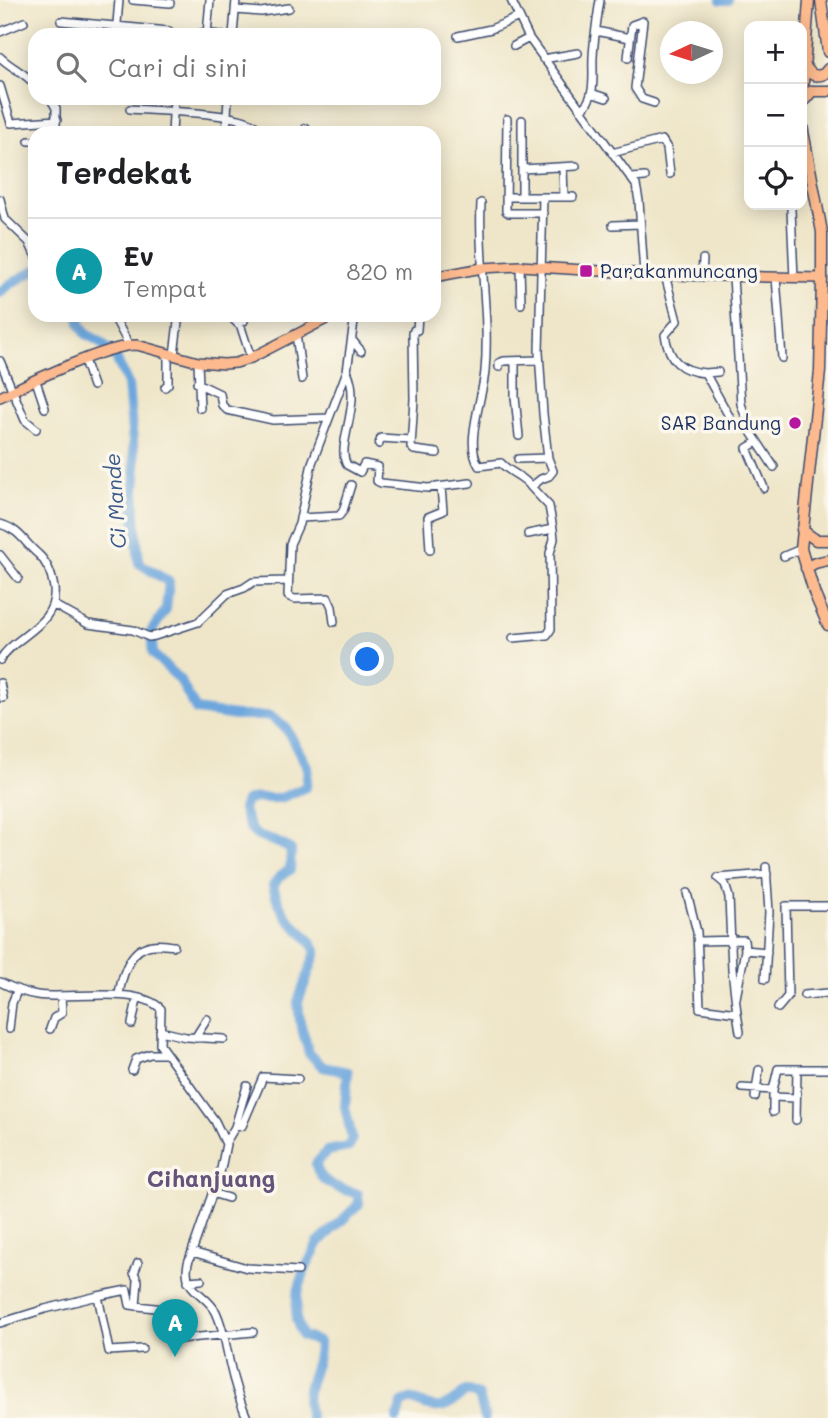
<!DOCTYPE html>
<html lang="id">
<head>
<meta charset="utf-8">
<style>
  body { margin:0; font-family:Mali,sans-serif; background:#f6f6f6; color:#202124 }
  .controls { position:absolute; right:21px; top:21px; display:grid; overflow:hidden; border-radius:14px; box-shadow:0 4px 18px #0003 }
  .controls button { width:63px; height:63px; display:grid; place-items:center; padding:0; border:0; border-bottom:2px solid #e0e0e0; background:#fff; color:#202124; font:35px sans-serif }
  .compass { position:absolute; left:660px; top:21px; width:63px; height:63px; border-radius:50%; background:#fff; box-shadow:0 4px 18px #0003; rotate:266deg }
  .you { position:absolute; left:368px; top:660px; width:24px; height:24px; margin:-18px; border:5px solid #fff; border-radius:50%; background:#1a73e8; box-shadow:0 0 0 10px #1a73e833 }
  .badge { display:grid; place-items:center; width:46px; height:46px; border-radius:50%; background:#b5179e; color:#fff; font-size:23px; font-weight:700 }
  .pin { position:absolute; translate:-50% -58px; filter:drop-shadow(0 2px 4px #0008) }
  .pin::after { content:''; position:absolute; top:37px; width:24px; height:21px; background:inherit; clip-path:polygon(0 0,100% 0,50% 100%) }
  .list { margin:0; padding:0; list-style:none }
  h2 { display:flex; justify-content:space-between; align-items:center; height:91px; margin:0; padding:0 28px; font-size:30px }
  h2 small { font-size:23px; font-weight:400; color:#757577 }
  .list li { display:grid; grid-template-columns:46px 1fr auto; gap:21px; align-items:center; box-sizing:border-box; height:105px; padding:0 28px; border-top:2px solid #e0e0e0 }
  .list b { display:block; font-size:26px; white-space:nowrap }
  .list p { margin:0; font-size:23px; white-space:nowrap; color:#757577 }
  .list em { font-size:23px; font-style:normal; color:#757577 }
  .icon { flex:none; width:38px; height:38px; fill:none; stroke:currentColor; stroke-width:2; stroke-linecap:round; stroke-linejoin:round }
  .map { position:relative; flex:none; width:828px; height:1418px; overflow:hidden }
  .search { position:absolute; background:#fff; box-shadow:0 4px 18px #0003; left:28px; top:28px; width:413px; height:77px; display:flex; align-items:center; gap:18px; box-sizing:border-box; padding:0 24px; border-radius:21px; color:#757577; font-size:26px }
  .panel { position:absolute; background:#fff; box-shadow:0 4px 18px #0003; left:28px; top:126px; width:413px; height:196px; border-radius:21px }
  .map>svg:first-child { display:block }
</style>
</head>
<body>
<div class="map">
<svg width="828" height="1418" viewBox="0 0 828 1418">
  <rect width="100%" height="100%" fill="#fbf7ec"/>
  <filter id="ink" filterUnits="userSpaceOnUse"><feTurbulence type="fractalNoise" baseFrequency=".0143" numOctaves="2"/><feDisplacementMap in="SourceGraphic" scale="14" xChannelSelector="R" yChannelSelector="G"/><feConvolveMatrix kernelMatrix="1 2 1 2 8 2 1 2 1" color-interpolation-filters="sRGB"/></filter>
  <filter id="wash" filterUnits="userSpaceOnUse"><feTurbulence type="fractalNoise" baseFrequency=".00686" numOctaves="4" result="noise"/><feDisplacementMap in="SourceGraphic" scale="28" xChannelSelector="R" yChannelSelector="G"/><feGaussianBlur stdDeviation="1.57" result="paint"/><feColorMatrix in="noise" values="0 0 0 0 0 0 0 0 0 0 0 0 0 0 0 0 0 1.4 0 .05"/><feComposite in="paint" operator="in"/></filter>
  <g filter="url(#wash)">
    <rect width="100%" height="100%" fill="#efe6c9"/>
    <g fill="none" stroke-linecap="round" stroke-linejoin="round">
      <!-- river -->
      <path stroke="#6ea7dd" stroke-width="10" d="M 721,0 L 728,0
        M 0,293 L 10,284 L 35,270
        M 79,315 L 80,324 L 86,334 L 99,341 L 115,356 L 128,384 L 136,478 C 132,506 137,535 139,563 L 169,582 L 166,609 L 151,632 L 153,654 L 180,680 L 196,710 L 235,716 L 270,716 L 286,728 L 308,768 L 306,787 L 281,798 L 256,798 L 246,801 L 243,809 C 253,849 266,831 291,850 L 290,870 L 280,876 L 273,886 C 276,898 282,912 291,922 C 301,932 310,938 316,952 L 298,1002 L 300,1022 L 309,1053 L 323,1067 L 348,1072 L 345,1107 L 352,1138 L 349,1147 L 327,1151 L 316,1164 C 319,1185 340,1188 358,1194 L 359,1204 L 318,1243 L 305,1270 L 297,1295 L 296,1319 L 302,1336 L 319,1342 C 320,1372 300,1384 310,1418
        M 397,1418 L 402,1403 L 410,1399 C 437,1411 444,1411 466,1391 L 479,1396 L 485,1418"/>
    </g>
  </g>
  <g filter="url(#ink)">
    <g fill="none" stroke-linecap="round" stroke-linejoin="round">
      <defs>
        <path id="minor" d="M 133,0 L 170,3
          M 511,0 L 529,38 L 636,185 L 639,201 L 644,274
          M 236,10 L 261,12 L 289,8
          M 61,21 L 169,31
          M 596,31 L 630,38
          M 0,32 L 24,22
          M 201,33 L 221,35
          M 207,34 L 210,0
          M 116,35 L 119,0
          M 233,35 L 236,0
          M 458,36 L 491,29 L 519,17
          M 514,46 L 529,38
          M 0,57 C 11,68 26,73 35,85
          M 628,58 L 632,25 L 643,21 L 635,88 L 642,99 L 654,103
          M 543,59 L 578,53
          M 0,86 L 11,123 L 57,120
          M 591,93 L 606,98
          M 50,98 L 56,108 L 56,133
          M 130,109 C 153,111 239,112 254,125
          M 581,110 C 597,97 592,75 593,57 C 594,38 597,19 600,0
          M 507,119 L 506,211 L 509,213 L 543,213
          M 522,120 L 522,197
          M 306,128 L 308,133
          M 172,133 L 174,98
          M 226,133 L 228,98
          M 29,141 L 35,141
          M 612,153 L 662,140 L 667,148 L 670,174
          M 563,167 L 564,197
          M 522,169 L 576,166
          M 632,178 L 645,177
          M 506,197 L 573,197
          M 0,199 L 5,219 L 29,242 L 35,255
          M 481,203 C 478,259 490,315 485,371 C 483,398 464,443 479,466 L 501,463 C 511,474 524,476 531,487
          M 791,210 L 794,278
          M 613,225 L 640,224
          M 520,266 L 521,304
          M 665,275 L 677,321 L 665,335 C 669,360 680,371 705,373 L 734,425
          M 702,276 L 703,259
          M 733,277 L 741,404 L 751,432 L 774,467
          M 776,277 L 782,358
          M 113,315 L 129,345
          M 236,315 L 234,320 L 238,324 L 244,321 L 241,315
          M 418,315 L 417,330 L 414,330 L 413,333 L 414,399 L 411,447 L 414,450 L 437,453
          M 240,324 L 251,358
          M 296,334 L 302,379
          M 352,340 L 361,351
          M 174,355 L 178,322
          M 84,360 L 93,386
          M 0,361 L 25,420 L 36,429
          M 515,361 L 515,397 L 519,436
          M 198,362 L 200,408
          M 499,367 L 499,363 L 504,361 L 539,360
          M 347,371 C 363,404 335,445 347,465 L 360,472 L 364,464 L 378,467 L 377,481 L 381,483 L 428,488 L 470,483
          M 705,373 L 718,372
          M 36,381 L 45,408
          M 197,383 L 220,394 L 222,405 L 227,410 L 273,420 L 329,418
          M 165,387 L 168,384 L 168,353
          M 757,442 L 747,448 L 764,488
          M 379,444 L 381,438 L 411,440
          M 518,459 L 548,458
          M 300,518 L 339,516 L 343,511 L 351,485
          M 0,524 C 19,529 24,542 38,554 C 48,563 52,575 54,588 C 58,626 14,635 0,660
          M 528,534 L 553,529
          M 430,550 L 428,517 L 443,511 L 441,487
          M 0,555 L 18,578
          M 784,556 L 801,549
          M 54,605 L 88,624 L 133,630 L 149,637 L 155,636 L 198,622 L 227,594 L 244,588 L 253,582 L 287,581
          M 334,622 L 332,607 L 328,598 L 294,599 L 288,596 L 290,544 L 299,524 L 312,463 L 347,371 L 355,315
          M 513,638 L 547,635 L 551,629 L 550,553 L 554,539 L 553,529 L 549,506 L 531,487 L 541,479 L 549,476 L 553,471 L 548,458 L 543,414 L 539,352 L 543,197
          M 0,683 L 3,698
          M 718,878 L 725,884 L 729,897 L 732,969 L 737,1013
          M 718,878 L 767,874
          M 687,893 L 697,932 L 700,1008 L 737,1013 L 740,1032
          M 698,941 L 744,940 L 745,950 L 767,952
          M 765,979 L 769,912 L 766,867
          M 0,982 C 12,988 23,993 37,995 C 68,1000 138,985 161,1009 L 160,1045 L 215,1121 L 226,1144 L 221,1169 L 188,1263 C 182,1291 205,1292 216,1312 C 224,1329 226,1347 230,1365 C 234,1384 240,1401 247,1418
          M 119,995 C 121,980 128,953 145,947 C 154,943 165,945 174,946
          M 804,995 L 828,993
          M 736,998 L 745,950
          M 778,1008 L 788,996 L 786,906 L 828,906
          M 132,1024 L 137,999
          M 9,1029 L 12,1003 L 17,991
          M 50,1029 L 54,1018 L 62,1013 L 61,996
          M 160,1031 L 186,1037 L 224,1039
          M 195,1038 L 207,1019
          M 132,1070 L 136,1059 L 150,1054 L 165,1054
          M 742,1088 L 773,1090
          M 755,1097 L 759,1070
          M 773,1097 L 796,1098
          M 773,1112 L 773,1090 L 778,1069 L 828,1069
          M 796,1120 L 797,1069
          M 235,1127 L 242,1126 L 263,1077 L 298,1079
          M 226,1142 L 235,1127 L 247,1086
          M 212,1193 L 228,1198
          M 192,1252 L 247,1268 L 298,1271
          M 188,1281 L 201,1280
          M 98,1296 L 127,1290 L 130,1305 L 171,1310
          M 136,1306 L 138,1281 L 134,1273 L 138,1263
          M 0,1323 L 45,1309 L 98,1296 L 109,1351 L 142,1349
          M 178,1339 L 253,1332"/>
        <path id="major" d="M 434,277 L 482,268 L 520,266 L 665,275 L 822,278
          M 0,397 C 29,382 107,345 137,345 L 198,362 L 224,364 L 236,363 L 251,358 L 334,315"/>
        <path id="highway" d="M 821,0 L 828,52
          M 805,66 C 810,74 814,78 824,74 L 828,69
          M 802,97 L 809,0
          M 802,103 L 812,91 L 828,91
          M 802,126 L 822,232 L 822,278 L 820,371 L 801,549 L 815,595 L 828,625
          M 802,530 L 816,540 L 828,540
          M 806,568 L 815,563 L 828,560"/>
      </defs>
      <!-- minor casing -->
      <use href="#minor" stroke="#3b4a6e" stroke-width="10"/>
      <!-- major casing -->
      <use href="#major" stroke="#3b4a6e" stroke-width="12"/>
      <!-- highway casing -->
      <use href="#highway" stroke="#3b4a6e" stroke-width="13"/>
      <!-- minor -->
      <use href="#minor" stroke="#fff" stroke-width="7"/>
      <!-- major -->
      <use href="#major" stroke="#fcba8e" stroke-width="9"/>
      <!-- highway -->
      <use href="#highway" stroke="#fcba8e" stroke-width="10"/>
    </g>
  </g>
  <!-- markers -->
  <g fill="#b5179e" stroke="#fbf7ec" stroke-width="2.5">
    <rect x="579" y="264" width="14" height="14" rx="3.5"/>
    <circle cx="795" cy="423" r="7"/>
  </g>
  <g text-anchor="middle" stroke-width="7" stroke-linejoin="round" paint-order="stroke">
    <!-- poi labels -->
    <g font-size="19" fill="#1b2f5e" stroke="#fbf7ec" text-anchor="start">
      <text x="600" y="278">Parakanmuncang</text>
      <text x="781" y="430" text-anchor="end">SAR Bandung</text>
    </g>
    <!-- water labels -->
    <g font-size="21" font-style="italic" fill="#38598a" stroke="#fbf7ec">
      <text transform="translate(116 501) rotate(-94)" y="7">Ci Mande</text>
    </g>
    <!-- quarter labels -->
    <g font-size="23" font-weight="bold" fill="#64547c" stroke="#fbf7ec">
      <text x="211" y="1187">Cihanjuang</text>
    </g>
  </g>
</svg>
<div class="controls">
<button>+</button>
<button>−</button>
<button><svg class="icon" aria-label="locate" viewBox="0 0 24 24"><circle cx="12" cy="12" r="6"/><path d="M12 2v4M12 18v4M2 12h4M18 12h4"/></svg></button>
</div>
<svg class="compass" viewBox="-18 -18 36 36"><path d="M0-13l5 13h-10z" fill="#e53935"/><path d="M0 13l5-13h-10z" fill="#757577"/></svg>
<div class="you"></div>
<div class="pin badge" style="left:175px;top:1357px;background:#0f9aa8">A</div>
<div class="search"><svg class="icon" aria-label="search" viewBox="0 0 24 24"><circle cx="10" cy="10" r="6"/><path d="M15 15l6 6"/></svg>Cari di sini</div>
<section class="panel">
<h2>Terdekat<small></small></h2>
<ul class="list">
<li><span class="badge" style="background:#0f9aa8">A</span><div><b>Ev</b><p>Tempat</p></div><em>820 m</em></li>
</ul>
</section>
</div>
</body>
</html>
